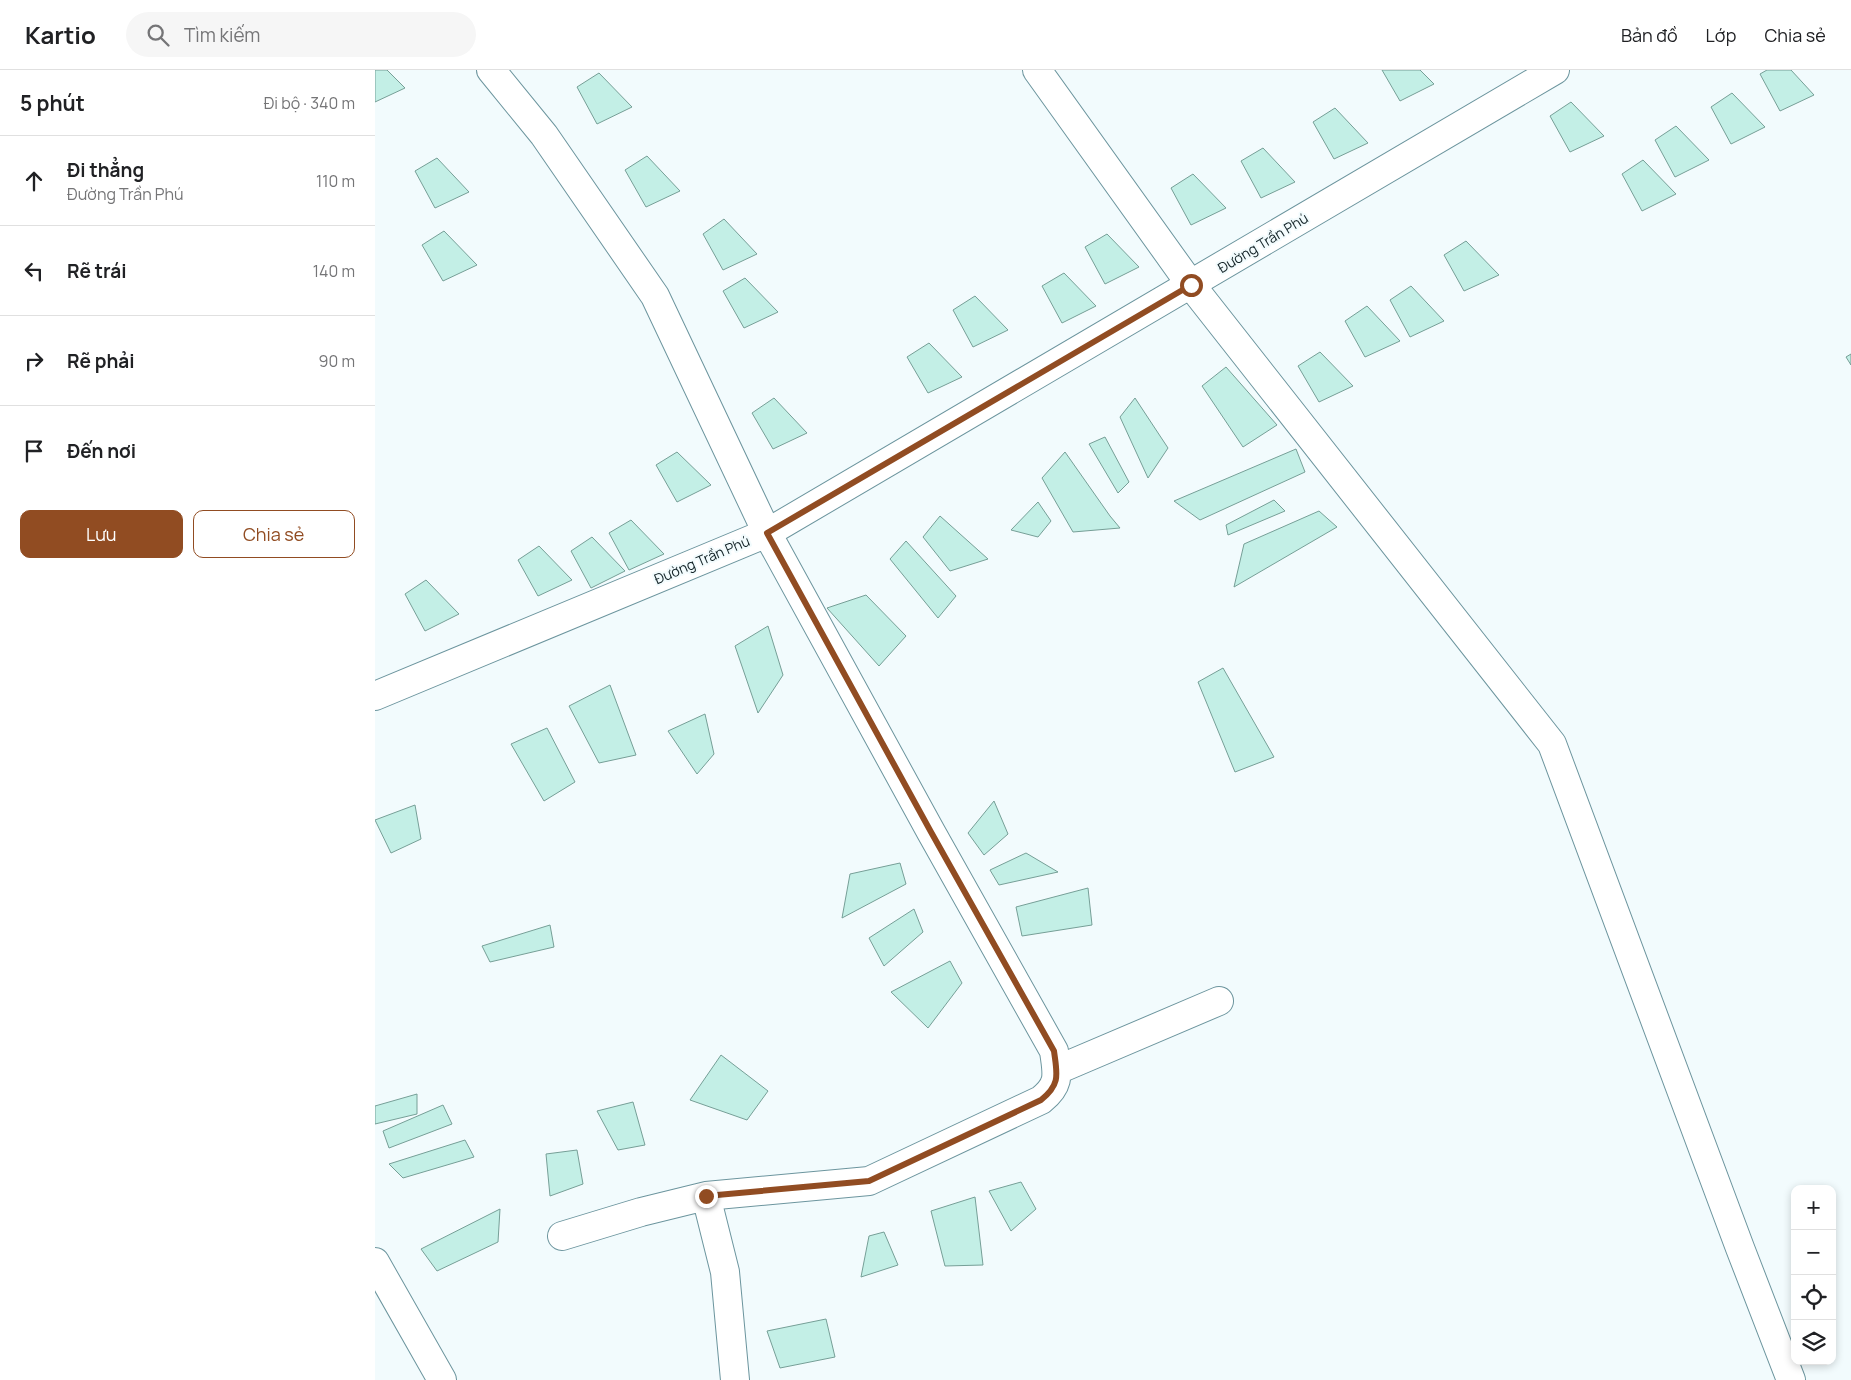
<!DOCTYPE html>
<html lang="vi">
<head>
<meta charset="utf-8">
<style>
  body { margin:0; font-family:Manrope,sans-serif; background:#f6f6f6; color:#202124 }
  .controls { position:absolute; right:15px; bottom:15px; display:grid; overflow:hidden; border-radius:10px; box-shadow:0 2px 8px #0003 }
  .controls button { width:45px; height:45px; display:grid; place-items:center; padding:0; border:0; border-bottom:1px solid #e0e0e0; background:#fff; color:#202124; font:25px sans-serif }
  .stop { position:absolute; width:15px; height:15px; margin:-11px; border:4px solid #914c22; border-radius:50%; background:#fff }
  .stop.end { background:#914c22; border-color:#fff; box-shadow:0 1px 5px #0008 }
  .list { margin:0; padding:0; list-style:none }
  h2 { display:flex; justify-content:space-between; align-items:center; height:65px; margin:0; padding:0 20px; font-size:21px }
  h2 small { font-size:16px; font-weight:400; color:#757577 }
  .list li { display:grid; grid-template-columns:32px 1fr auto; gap:15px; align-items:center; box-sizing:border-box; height:90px; padding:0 20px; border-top:1px solid #e0e0e0 }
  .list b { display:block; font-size:19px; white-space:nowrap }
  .list p { margin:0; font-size:16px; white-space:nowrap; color:#757577 }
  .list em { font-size:16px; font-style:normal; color:#757577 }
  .actions { display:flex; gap:10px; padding:15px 20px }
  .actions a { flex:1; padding:11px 0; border:1px solid #914c22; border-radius:10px; text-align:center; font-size:18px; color:#914c22 }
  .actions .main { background:#914c22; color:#fff }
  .icon { flex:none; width:28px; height:28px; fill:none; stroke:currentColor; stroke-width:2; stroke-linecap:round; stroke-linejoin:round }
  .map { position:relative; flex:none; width:1476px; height:1310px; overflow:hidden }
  header { display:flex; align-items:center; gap:30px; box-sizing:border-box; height:70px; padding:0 25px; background:#fff; border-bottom:1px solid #e0e0e0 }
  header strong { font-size:24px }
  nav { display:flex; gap:28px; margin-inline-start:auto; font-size:18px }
  .search { width:350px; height:45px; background:#f6f6f6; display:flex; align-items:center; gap:12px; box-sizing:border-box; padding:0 18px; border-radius:28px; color:#757577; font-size:19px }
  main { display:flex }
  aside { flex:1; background:#fff }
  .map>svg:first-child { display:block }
</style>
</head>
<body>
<header>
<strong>Kartio</strong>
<div class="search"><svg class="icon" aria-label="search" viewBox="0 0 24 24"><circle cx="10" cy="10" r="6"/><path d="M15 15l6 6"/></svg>Tìm kiếm</div>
<nav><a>Bản đồ</a><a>Lớp</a><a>Chia sẻ</a></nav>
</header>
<main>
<aside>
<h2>5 phút<small>Đi bộ · 340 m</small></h2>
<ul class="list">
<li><svg class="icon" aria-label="ahead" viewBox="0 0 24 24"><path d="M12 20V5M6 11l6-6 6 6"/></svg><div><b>Đi thẳng</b><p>Đường Trần Phú</p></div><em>110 m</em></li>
<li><svg class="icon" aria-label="left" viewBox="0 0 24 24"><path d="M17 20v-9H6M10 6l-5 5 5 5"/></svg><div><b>Rẽ trái</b></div><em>140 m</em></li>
<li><svg class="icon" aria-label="right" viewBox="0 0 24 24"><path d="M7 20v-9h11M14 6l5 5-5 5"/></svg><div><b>Rẽ phải</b></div><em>90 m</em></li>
<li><svg class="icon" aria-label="arrive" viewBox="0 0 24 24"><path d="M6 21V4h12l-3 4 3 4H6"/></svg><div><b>Đến nơi</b></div></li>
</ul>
<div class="actions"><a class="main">Lưu</a><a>Chia sẻ</a></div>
</aside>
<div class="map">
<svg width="1476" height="1310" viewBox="0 0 1476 1310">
  <rect width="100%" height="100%" fill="#f2fbfd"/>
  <!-- building -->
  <path fill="#c3efe6" stroke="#769f97" d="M 0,0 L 12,0 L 30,18 L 0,32 Z
    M 1007,0 L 1045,0 L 1059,14 L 1025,31 Z
    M 1392,0 L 1416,0 L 1439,25 L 1405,41 L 1385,4 Z
    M 224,3 L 257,37 L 222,54 L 202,17 Z
    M 1357,23 L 1390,57 L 1356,74 L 1336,37 Z
    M 1196,32 L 1229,66 L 1195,82 L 1175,46 Z
    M 960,38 L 993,73 L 959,89 L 938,52 Z
    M 1301,56 L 1334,90 L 1300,107 L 1280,70 Z
    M 888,78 L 920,112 L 886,128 L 866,91 Z
    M 272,86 L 305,121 L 271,137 L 250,100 Z
    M 62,88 L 94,122 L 60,138 L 40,101 Z
    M 1268,90 L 1301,124 L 1267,141 L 1247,104 Z
    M 818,104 L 851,138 L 816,155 L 796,118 Z
    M 349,149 L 382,184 L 348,200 L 328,164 Z
    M 69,161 L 102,195 L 68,211 L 47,175 Z
    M 732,164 L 764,197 L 730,214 L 710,177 Z
    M 1091,171 L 1124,205 L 1089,221 L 1069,185 Z
    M 689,203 L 721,236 L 687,253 L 667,216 Z
    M 370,208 L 403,242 L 369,258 L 348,221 Z
    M 1036,216 L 1069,251 L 1035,267 L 1015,230 Z
    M 600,226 L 633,260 L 598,277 L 578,240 Z
    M 992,236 L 1025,271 L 990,287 L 970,251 Z
    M 554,273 L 587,307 L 553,323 L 532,287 Z
    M 945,282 L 978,316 L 944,332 L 923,296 Z
    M 1476,284 L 1476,295 L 1471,287 Z
    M 851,297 L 902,355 L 868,377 L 827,316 Z
    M 399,328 L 432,363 L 398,379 L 377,343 Z
    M 760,328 L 793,378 L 773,408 L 745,347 Z
    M 730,367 L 754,412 L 743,423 L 714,374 Z
    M 921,379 L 930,402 L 825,450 L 799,431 Z
    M 302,382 L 336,415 L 302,432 L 281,395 Z
    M 690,382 L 735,446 L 745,458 L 698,462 L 667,408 Z
    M 899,430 L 910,441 L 853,465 L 851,455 Z
    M 663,432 L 676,451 L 663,467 L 636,460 Z
    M 944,441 L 962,457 L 859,517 L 869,474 Z
    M 565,446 L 613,489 L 575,501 L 548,467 Z
    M 256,450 L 289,484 L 254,500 L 234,463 Z
    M 217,467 L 250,501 L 216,518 L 196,481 Z
    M 531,471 L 581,526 L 563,548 L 515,489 Z
    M 164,476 L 197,510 L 163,526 L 143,490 Z
    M 51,510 L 84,544 L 50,561 L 30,524 Z
    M 491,525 L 531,566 L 504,596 L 452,538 Z
    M 393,556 L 408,605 L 383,643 L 360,576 Z
    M 848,598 L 899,687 L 860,702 L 823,612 Z
    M 235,615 L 261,685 L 224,693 L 194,636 Z
    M 330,644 L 339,684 L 322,704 L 293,661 Z
    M 172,658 L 200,712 L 169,731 L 136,674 Z
    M 619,731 L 633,764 L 609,785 L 593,763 Z
    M 40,735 L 46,769 L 16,783 L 0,750 Z
    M 651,783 L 683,802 L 624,815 L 615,800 Z
    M 525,793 L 531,814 L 467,848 L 475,804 Z
    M 713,818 L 717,855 L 647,866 L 641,837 Z
    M 539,839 L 548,862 L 509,896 L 494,868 Z
    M 175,855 L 179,877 L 115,892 L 107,876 Z
    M 575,891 L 587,913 L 553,958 L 516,922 Z
    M 346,985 L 393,1021 L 372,1050 L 315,1030 Z
    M 42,1024 L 42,1044 L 0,1054 L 0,1036 Z
    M 258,1032 L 270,1075 L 243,1080 L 222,1041 Z
    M 68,1035 L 77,1054 L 14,1078 L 8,1061 Z
    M 90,1070 L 99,1087 L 28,1108 L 14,1094 Z
    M 202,1080 L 208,1114 L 175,1126 L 171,1084 Z
    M 646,1112 L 661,1139 L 636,1161 L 614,1121 Z
    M 600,1127 L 608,1195 L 570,1196 L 556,1141 Z
    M 125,1139 L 123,1172 L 62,1201 L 46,1179 Z
    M 509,1162 L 523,1195 L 486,1207 L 494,1166 Z
    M 451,1249 L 460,1287 L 405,1298 L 392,1261 Z"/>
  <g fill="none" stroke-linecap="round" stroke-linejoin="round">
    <defs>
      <path id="minor" d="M 116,0 L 169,65 L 280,226 L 392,463 L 556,762 L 679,981 C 682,1004 686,1014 666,1030 L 494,1111 L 331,1126 L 266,1142 L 187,1166
        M 662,0 L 816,215 L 1177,674 L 1365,1178 L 1416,1310
        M 0,626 L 392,463 L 1180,0
        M 682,1000 L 844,931
        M 331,1126 L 350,1202 L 360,1310
        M 0,1192 L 67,1310"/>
    </defs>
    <!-- minor casing -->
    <use href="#minor" stroke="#6c959e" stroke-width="30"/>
    <!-- minor -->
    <use href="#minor" stroke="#fff" stroke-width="28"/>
  </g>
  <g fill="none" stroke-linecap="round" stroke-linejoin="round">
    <!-- route -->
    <path stroke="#914c22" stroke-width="6" d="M 331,1126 L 494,1111 L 666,1030 C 686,1014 682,1004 679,981 L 556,762 L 392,463 L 816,215"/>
  </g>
  <g text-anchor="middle" stroke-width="4" stroke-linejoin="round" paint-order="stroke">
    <!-- street labels -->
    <g font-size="14" fill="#112125" stroke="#f2fbfd">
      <text transform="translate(888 173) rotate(-31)" y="5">Đường Trần Phú</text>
      <text transform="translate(327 490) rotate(-23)" y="5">Đường Trần Phú</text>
    </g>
  </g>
</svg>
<div class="controls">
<button>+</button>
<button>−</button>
<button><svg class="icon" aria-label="locate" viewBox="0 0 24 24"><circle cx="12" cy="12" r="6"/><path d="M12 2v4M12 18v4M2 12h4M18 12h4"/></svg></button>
<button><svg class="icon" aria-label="layers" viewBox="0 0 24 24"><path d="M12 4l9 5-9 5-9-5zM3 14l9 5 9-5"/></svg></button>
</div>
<div class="stop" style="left:816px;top:215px"></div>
<div class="stop end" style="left:331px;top:1126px"></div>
</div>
</main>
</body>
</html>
